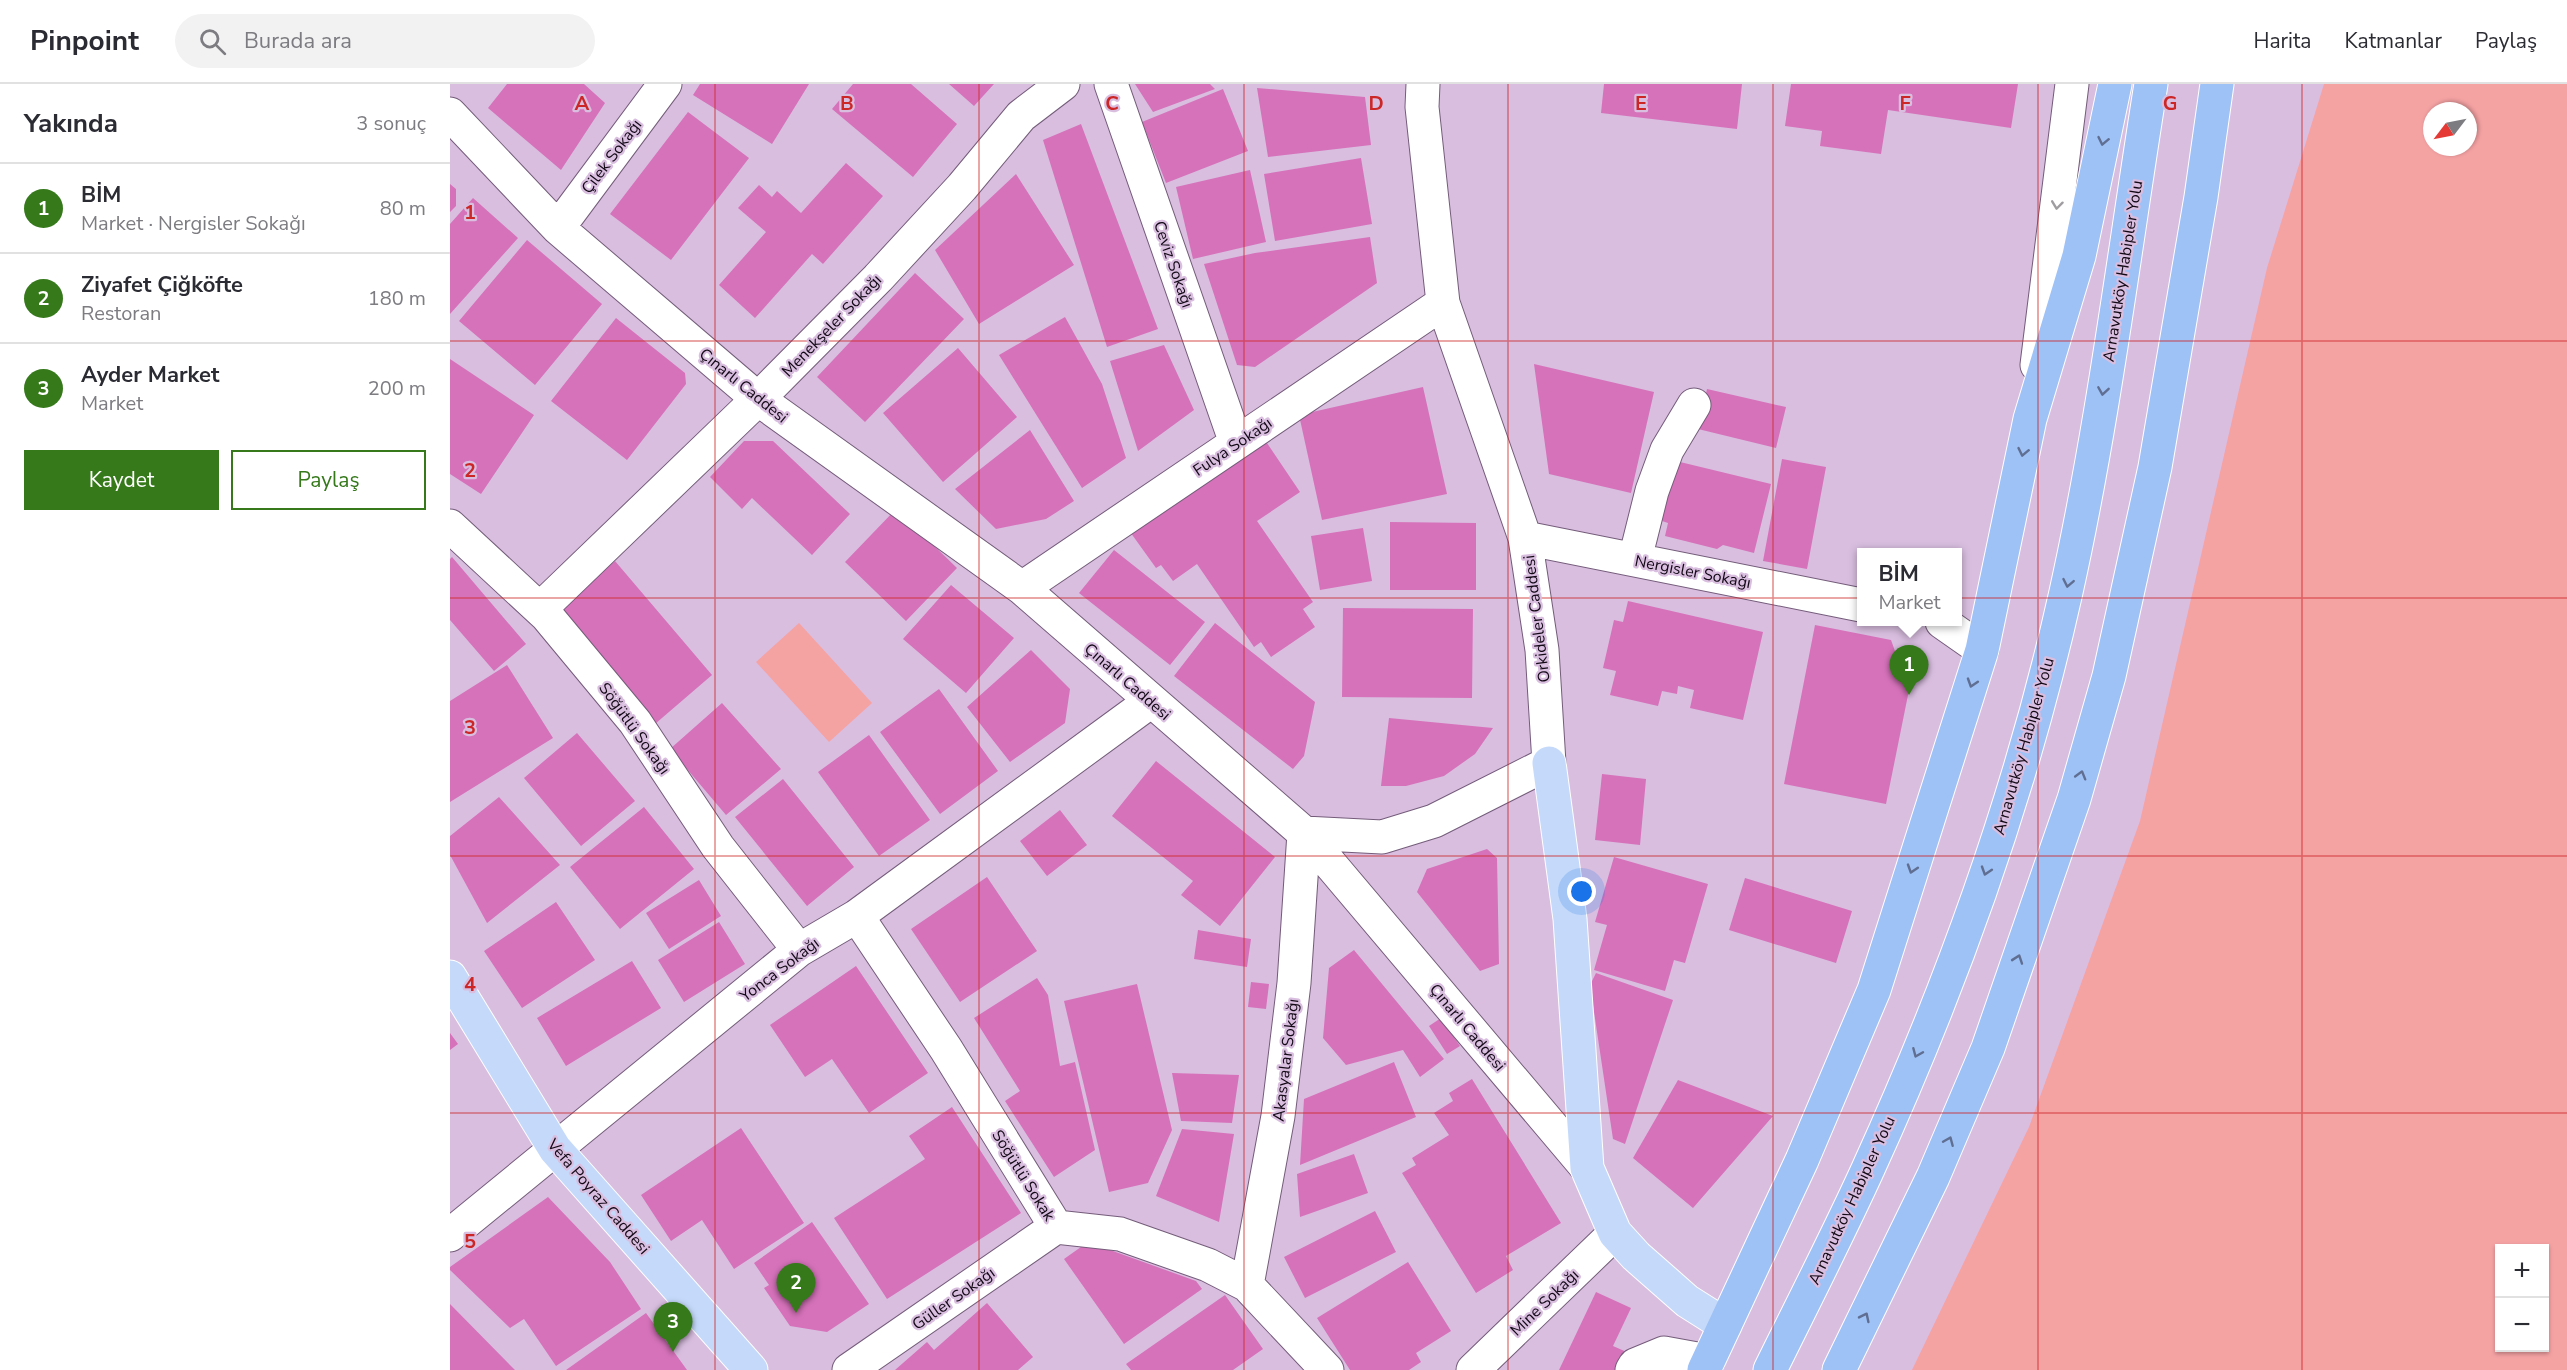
<!DOCTYPE html>
<html lang="tr">
<head>
<meta charset="utf-8">
<style>
  body { margin:0; font-family:"Nunito Sans",sans-serif; background:#f2f2f3; color:#2b2b33 }
  .controls { position:absolute; right:18px; bottom:18px; display:grid; overflow:hidden; border-radius:0px; box-shadow:0 2px 4px #0004 }
  .controls button { width:54px; height:54px; display:grid; place-items:center; padding:0; border:0; border-bottom:2px solid #e1e1e2; background:#fff; color:#2b2b33; font:30px sans-serif }
  .compass { position:absolute; left:1973px; top:18px; width:54px; height:54px; border-radius:50%; background:#fff; box-shadow:0 2px 4px #0004; rotate:238deg }
  .you { position:absolute; left:1132px; top:808px; width:21px; height:21px; margin:-15px; border:4px solid #fff; border-radius:50%; background:#1a73e8; box-shadow:0 0 0 9px #1a73e833 }
  .badge { display:grid; place-items:center; width:39px; height:39px; border-radius:50%; background:#35791b; color:#fff; font-size:20px; font-weight:700 }
  .pin { position:absolute; translate:-50% -50px; filter:drop-shadow(0 2px 3px #0008) }
  .pin::after { content:''; position:absolute; top:32px; width:21px; height:18px; background:inherit; clip-path:polygon(0 0,100% 0,50% 100%) }
  .popup { position:absolute; left:1407px; top:464px; width:105px; height:78px; box-sizing:border-box; display:grid; place-content:center; border-radius:0px; background:#fff; filter:drop-shadow(0 2px 4px #0005); font-size:20px; white-space:nowrap; color:#7c7c81 }
  .popup b { font-size:22px; color:#2b2b33 }
  .popup::after { content:''; position:absolute; left:50%; top:100%; margin-left:-12px; border:12px solid transparent; border-top-color:#fff }
  .list { margin:0; padding:0; list-style:none }
  h2 { display:flex; justify-content:space-between; align-items:center; height:78px; margin:0; padding:0 24px; font-size:26px }
  h2 small { font-size:20px; font-weight:400; color:#7c7c81 }
  .list li { display:grid; grid-template-columns:39px 1fr auto; gap:18px; align-items:center; box-sizing:border-box; height:90px; padding:0 24px; border-top:2px solid #e1e1e2 }
  .list b { display:block; font-size:22px; white-space:nowrap }
  .list p { margin:0; font-size:20px; white-space:nowrap; color:#7c7c81 }
  .list em { font-size:20px; font-style:normal; color:#7c7c81 }
  .actions { display:flex; gap:12px; padding:18px 24px }
  .actions a { flex:1; padding:14px 0; border:2px solid #35791b; border-radius:0px; text-align:center; font-size:21px; color:#35791b }
  .actions .main { background:#35791b; color:#fff }
  .icon { flex:none; width:33px; height:33px; fill:none; stroke:currentColor; stroke-width:2; stroke-linecap:round; stroke-linejoin:round }
  .map { position:relative; flex:none; width:2117px; height:1286px; overflow:hidden }
  header { display:flex; align-items:center; gap:36px; box-sizing:border-box; height:84px; padding:0 30px; background:#fff; border-bottom:2px solid #e1e1e2 }
  header strong { font-size:28px }
  nav { display:flex; gap:33px; margin-inline-start:auto; font-size:21px }
  .search { width:420px; height:54px; background:#f2f2f3; display:flex; align-items:center; gap:15px; box-sizing:border-box; padding:0 21px; border-radius:33px; color:#7c7c81; font-size:22px }
  main { display:flex }
  aside { flex:1; background:#fff }
  .map>svg:first-child { display:block }
</style>
</head>
<body>
<header>
<strong>Pinpoint</strong>
<div class="search"><svg class="icon" aria-label="search" viewBox="0 0 24 24"><circle cx="10" cy="10" r="6"/><path d="M15 15l6 6"/></svg>Burada ara</div>
<nav><a>Harita</a><a>Katmanlar</a><a>Paylaş</a></nav>
</header>
<main>
<aside>
<h2>Yakında<small>3 sonuç</small></h2>
<ul class="list">
<li><span class="badge">1</span><div><b>BİM</b><p>Market · Nergisler Sokağı</p></div><em>80 m</em></li>
<li><span class="badge">2</span><div><b>Ziyafet Çiğköfte</b><p>Restoran</p></div><em>180 m</em></li>
<li><span class="badge">3</span><div><b>Ayder Market</b><p>Market</p></div><em>200 m</em></li>
</ul>
<div class="actions"><a class="main">Kaydet</a><a>Paylaş</a></div>
</aside>
<div class="map">
<svg width="2117" height="1286" viewBox="0 0 2117 1286">
  <rect width="100%" height="100%" fill="#d9bee0"/>
  <!-- green -->
  <path fill="#f5a2a3" fill-rule="evenodd" d="M 1874,0 L 2117,0 L 2117,1286 L 1462,1286 L 1579,1043 L 1690,737 L 1817,184 ZM 1982,27 L 2018,27 L 2018,63 L 1982,63 ZM 2050,1164 L 2094,1164 L 2094,1264 L 2050,1264 Z
    M 349,539 L 422,619 L 379,658 L 306,578 Z"/>
  <!-- building -->
  <path fill="#d672ba" d="M 57,0 L 134,0 L 155,19 L 111,86 L 38,24 Z
    M 250,0 L 359,0 L 322,60 L 243,11 Z
    M 403,0 L 461,0 L 507,40 L 463,93 L 382,25 Z
    M 499,0 L 544,0 L 524,22 Z
    M 685,0 L 760,0 L 765,5 L 703,28 Z
    M 1154,0 L 1292,0 L 1287,45 L 1151,29 Z
    M 1341,0 L 1568,0 L 1561,44 L 1438,26 L 1431,70 L 1370,62 L 1372,47 L 1335,42 Z
    M 807,4 L 915,13 L 921,61 L 818,73 Z
    M 773,5 L 798,67 L 716,99 L 692,38 Z
    M 238,28 L 299,74 L 221,176 L 160,130 Z
    M 631,40 L 708,245 L 657,263 L 593,56 Z
    M 911,74 L 922,140 L 825,157 L 814,90 Z
    M 396,79 L 433,112 L 373,180 L 362,170 L 305,234 L 269,201 L 316,148 L 288,124 L 309,101 L 322,113 L 327,107 L 351,129 Z
    M 800,86 L 816,158 L 743,175 L 726,103 Z
    M 566,90 L 624,181 L 529,240 L 485,166 Z
    M 0,100 L 6,105 L 6,122 L 0,128 Z
    M 23,114 L 68,154 L 0,230 L 0,140 Z
    M 920,153 L 927,199 L 805,283 L 787,281 L 754,180 L 805,169 Z
    M 77,156 L 152,220 L 85,301 L 9,237 Z
    M 465,189 L 514,235 L 415,338 L 367,293 Z
    M 615,233 L 652,300 L 676,374 L 632,404 L 549,271 Z
    M 166,234 L 235,289 L 236,300 L 177,376 L 101,317 Z
    M 714,261 L 744,326 L 688,367 L 660,277 Z
    M 508,264 L 567,333 L 493,398 L 433,329 Z
    M 0,275 L 84,331 L 31,410 L 0,390 Z
    M 1084,280 L 1204,308 L 1181,409 L 1099,390 Z
    M 973,303 L 997,410 L 872,436 L 849,331 Z
    M 1257,305 L 1336,323 L 1326,364 L 1248,345 Z
    M 580,346 L 624,417 L 596,435 L 546,445 L 505,405 Z
    M 813,353 L 850,408 L 807,437 L 863,518 L 853,525 L 865,543 L 821,573 L 811,558 L 804,563 L 747,480 L 723,497 L 711,481 L 706,484 L 678,445 Z
    M 294,357 L 323,357 L 400,430 L 362,471 L 302,414 L 292,425 L 260,393 Z
    M 1332,375 L 1376,383 L 1357,485 L 1313,477 Z
    M 1226,377 L 1321,400 L 1304,469 L 1273,461 L 1267,465 L 1215,452 L 1218,439 L 1212,437 Z
    M 446,425 L 507,484 L 456,537 L 395,478 Z
    M 940,438 L 1026,439 L 1026,506 L 940,506 Z
    M 913,444 L 922,497 L 870,506 L 861,452 Z
    M 664,466 L 755,538 L 720,581 L 629,509 Z
    M 2,473 L 76,560 L 44,587 L 0,536 L 0,475 Z
    M 165,477 L 262,591 L 205,640 L 108,526 Z
    M 501,501 L 564,554 L 516,609 L 453,555 Z
    M 1178,517 L 1313,548 L 1293,636 L 1240,624 L 1244,606 L 1228,602 L 1227,610 L 1212,607 L 1208,622 L 1160,611 L 1166,587 L 1153,584 L 1164,536 L 1173,538 Z
    M 893,524 L 1023,525 L 1022,614 L 892,613 Z
    M 765,539 L 865,618 L 854,672 L 843,685 L 724,592 Z
    M 1365,541 L 1441,556 L 1459,606 L 1436,720 L 1334,700 Z
    M 581,566 L 620,605 L 615,639 L 560,678 L 517,623 Z
    M 57,581 L 103,654 L 0,718 L 0,617 Z
    M 489,605 L 548,687 L 490,730 L 430,648 Z
    M 272,619 L 331,685 L 276,731 L 220,665 Z
    M 939,634 L 1043,644 L 1025,670 L 994,692 L 956,702 L 931,702 Z
    M 127,649 L 185,717 L 131,762 L 74,694 Z
    M 419,651 L 480,736 L 429,772 L 368,688 Z
    M 706,677 L 825,773 L 770,842 L 731,811 L 743,797 L 662,732 Z
    M 1152,690 L 1196,695 L 1190,761 L 1145,756 Z
    M 333,695 L 404,783 L 357,822 L 285,733 Z
    M 49,713 L 110,781 L 37,839 L 0,771 L 0,752 Z
    M 194,723 L 244,785 L 170,845 L 120,783 Z
    M 610,726 L 637,761 L 597,792 L 570,757 Z
    M 1037,765 L 1047,774 L 1049,880 L 1030,887 L 967,808 L 977,785 Z
    M 1164,773 L 1258,800 L 1235,879 L 1224,876 L 1215,907 L 1144,886 L 1157,841 L 1145,838 Z
    M 537,793 L 587,867 L 510,918 L 461,845 Z
    M 1295,794 L 1402,827 L 1386,879 L 1279,846 Z
    M 249,796 L 271,832 L 219,865 L 196,829 Z
    M 106,818 L 145,876 L 72,924 L 34,867 Z
    M 269,838 L 295,880 L 234,918 L 208,876 Z
    M 748,846 L 801,855 L 797,883 L 744,875 Z
    M 904,866 L 994,975 L 970,993 L 953,966 L 896,981 L 873,954 L 879,884 Z
    M 182,877 L 211,924 L 116,982 L 87,934 Z
    M 406,882 L 478,989 L 419,1029 L 382,975 L 355,993 L 320,941 Z
    M 1146,889 L 1223,916 L 1175,1060 L 1163,1055 L 1140,901 Z
    M 587,894 L 598,911 L 610,982 L 625,978 L 645,1066 L 604,1093 L 555,1017 L 570,1007 L 524,934 Z
    M 801,898 L 819,900 L 816,925 L 798,923 Z
    M 687,900 L 722,1046 L 698,1099 L 659,1108 L 614,917 Z
    M 991,934 L 1010,962 L 997,970 L 979,942 Z
    M 0,949 L 8,960 L 0,966 Z
    M 944,978 L 966,1033 L 850,1081 L 854,1015 Z
    M 722,989 L 789,991 L 782,1039 L 731,1037 Z
    M 1022,995 L 1111,1139 L 1056,1172 L 1063,1186 L 1026,1209 L 952,1089 L 966,1081 L 962,1074 L 999,1051 L 984,1029 L 1003,1017 L 999,1009 Z
    M 1228,996 L 1323,1032 L 1243,1124 L 1183,1074 Z
    M 502,1023 L 571,1129 L 437,1215 L 384,1134 L 475,1075 L 459,1052 Z
    M 291,1044 L 354,1139 L 284,1185 L 252,1136 L 221,1157 L 191,1111 Z
    M 732,1045 L 784,1050 L 769,1138 L 706,1112 Z
    M 904,1070 L 918,1109 L 850,1133 L 847,1090 Z
    M 98,1113 L 160,1178 L 191,1225 L 106,1282 L 74,1235 L 60,1244 L 0,1186 L 0,1183 Z
    M 925,1127 L 946,1168 L 855,1214 L 834,1173 Z
    M 362,1138 L 419,1220 L 377,1248 L 340,1242 L 314,1204 L 319,1201 L 304,1179 Z
    M 638,1158 L 746,1197 L 752,1205 L 674,1260 L 614,1175 Z
    M 958,1178 L 1001,1247 L 966,1269 L 971,1278 L 959,1286 L 900,1286 L 867,1234 Z
    M 1146,1208 L 1181,1224 L 1163,1262 L 1204,1280 L 1201,1286 L 1109,1286 Z
    M 775,1211 L 813,1265 L 783,1286 L 681,1286 L 676,1280 Z
    M 537,1219 L 583,1273 L 568,1286 L 445,1286 L 477,1258 L 484,1266 Z
    M 0,1220 L 65,1286 L 0,1286 Z
    M 196,1229 L 237,1286 L 116,1286 Z"/>
  <g fill="none" stroke-linecap="round" stroke-linejoin="round">
    <defs>
      <path id="minor" d="M 661,0 L 786,359
        M 0,30 L 108,144 L 308,315 L 572,504 L 854,749 L 1137,1084
        M 108,144 L 215,0
        M 1587,281 L 1622,0
        M 0,442 L 97,532 L 185,638 L 268,763 L 349,866
        M 1075,454 L 1411,521
        M 1185,475 L 1202,407 L 1217,366 L 1244,321
        M 572,504 L 993,219
        M 90,525 L 308,315 L 428,194 L 512,103 L 571,32 L 613,0
        M 1492,538 L 1532,566
        M 854,749 L 932,753 L 984,737 L 1099,679 L 1092,566 L 1075,454 L 993,219 L 972,23 L 973,0
        M 407,832 L 496,965 L 606,1143
        M 606,1143 L 670,1150 L 758,1181 L 797,1201 L 877,1286
        M 0,1151 L 349,866 L 407,832 L 701,617
        M 797,1201 L 828,1032 L 844,899 L 854,749
        M 399,1286 L 606,1143
        M 1023,1286 L 1165,1149
        M 1182,1286 L 1185,1281 L 1214,1269 L 1258,1277"/>
      <path id="major" d="M 1099,679 L 1120,835 L 1137,1084 L 1165,1149 L 1186,1172 L 1237,1217 L 1275,1241
        M 0,893 L 105,1065 L 301,1286"/>
      <path id="highway" d="M 1254,1286 L 1352,1076 L 1424,906 L 1532,566 L 1580,335 L 1629,172 L 1665,0
        M 1320,1286 C 1353,1219 1387,1153 1418,1085 C 1502,901 1572,706 1616,508 C 1653,341 1674,169 1701,0
        M 1389,1286 L 1483,1093 L 1538,964 L 1624,715 L 1659,592 L 1705,383 L 1751,113 L 1767,0"/>
    </defs>
    <!-- minor casing -->
    <use href="#minor" stroke="#745c7a" stroke-width="35"/>
    <!-- major casing -->
    <use href="#major" stroke="#fff" stroke-width="35"/>
    <!-- highway casing -->
    <use href="#highway" stroke="#fff" stroke-width="35"/>
    <!-- minor -->
    <use href="#minor" stroke="#fff" stroke-width="33"/>
    <!-- major -->
    <use href="#major" stroke="#c5dafa" stroke-width="33"/>
    <!-- highway -->
    <use href="#highway" stroke="#9ec1f6" stroke-width="33"/>
  </g>
  <!-- one-way arrows -->
  <defs><path id="oneway-chevron" d="M-2-3.5L2.5 0L-2 3.5" fill="none" stroke-width="1.6" stroke-linecap="round" stroke-linejoin="round" transform="scale(1.5)"/></defs>
  <g stroke="#5f6e91">
    <use href="#oneway-chevron" transform="translate(1653 57) rotate(102)"/>
    <use href="#oneway-chevron" transform="translate(1653 307) rotate(99)"/>
    <use href="#oneway-chevron" transform="translate(1573 368) rotate(102)"/>
    <use href="#oneway-chevron" transform="translate(1618 499) rotate(101)"/>
    <use href="#oneway-chevron" transform="translate(1522 599) rotate(108)"/>
    <use href="#oneway-chevron" transform="translate(1631 691) rotate(-74)"/>
    <use href="#oneway-chevron" transform="translate(1462 785) rotate(108)"/>
    <use href="#oneway-chevron" transform="translate(1536 787) rotate(108)"/>
    <use href="#oneway-chevron" transform="translate(1568 875) rotate(-71)"/>
    <use href="#oneway-chevron" transform="translate(1467 969) rotate(113)"/>
    <use href="#oneway-chevron" transform="translate(1499 1057) rotate(-67)"/>
    <use href="#oneway-chevron" transform="translate(1415 1233) rotate(-64)"/>
  </g>
  <use stroke="#a09da1" href="#oneway-chevron" transform="translate(1607 121) rotate(97)"/>
  <!-- grid -->
  <path fill="none" stroke="#cc2627" stroke-width="1.5" stroke-opacity="0.55" d="M 265,0 L 265,1286M 529,0 L 529,1286M 794,0 L 794,1286M 1058,0 L 1058,1286M 1323,0 L 1323,1286M 1588,0 L 1588,1286M 1852,0 L 1852,1286M 0,257 L 2117,257M 0,514 L 2117,514M 0,772 L 2117,772M 0,1029 L 2117,1029"/>
  <g text-anchor="middle" stroke-width="4.5" stroke-linejoin="round" paint-order="stroke">
    <!-- street labels -->
    <g font-size="16" fill="#120915" stroke="#d9bee0">
      <text transform="translate(161 72) rotate(-53)" y="6">Çilek Sokağı</text>
      <text transform="translate(724 180) rotate(71)" y="6">Ceviz Sokağı</text>
      <text transform="translate(1672 187) rotate(-81)" y="6">Arnavutköy Habipler Yolu</text>
      <text transform="translate(381 241) rotate(-46)" y="6">Menekşeler Sokağı</text>
      <text transform="translate(294 301) rotate(39)" y="6">Çınarlı Caddesi</text>
      <text transform="translate(782 362) rotate(-34)" y="6">Fulya Sokağı</text>
      <text transform="translate(1243 487) rotate(11)" y="6">Nergisler Sokağı</text>
      <text transform="translate(1086 535) rotate(-97)" y="6">Orkideler Caddesi</text>
      <text transform="translate(678 597) rotate(41)" y="6">Çınarlı Caddesi</text>
      <text transform="translate(185 644) rotate(54)" y="6">Söğütlü Sokağı</text>
      <text transform="translate(1573 662) rotate(-74)" y="6">Arnavutköy Habipler Yolu</text>
      <text transform="translate(329 885) rotate(-37)" y="6">Yonca Sokağı</text>
      <text transform="translate(1018 943) rotate(50)" y="6">Çınarlı Caddesi</text>
      <text transform="translate(835 976) rotate(-83)" y="6">Akasyalar Sokağı</text>
      <text transform="translate(574 1091) rotate(58)" y="6">Söğütlü Sokak</text>
      <text transform="translate(149 1112) rotate(49)" y="6">Vefa Poyraz Caddesi</text>
      <text transform="translate(1401 1116) rotate(-65)" y="6">Arnavutköy Habipler Yolu</text>
      <text transform="translate(503 1214) rotate(-35)" y="6">Güller Sokağı</text>
      <text transform="translate(1094 1218) rotate(-44)" y="6">Mine Sokağı</text>
    </g>
  </g>
  <g font-size="20" text-anchor="middle" font-weight="bold" fill="#cc2627" stroke="#d9bee0" stroke-width="4.5" stroke-linejoin="round" paint-order="stroke">
    <text x="132" y="26">A</text>
    <text x="397" y="26">B</text>
    <text x="662" y="26">C</text>
    <text x="926" y="26">D</text>
    <text x="1191" y="26">E</text>
    <text x="1455" y="26">F</text>
    <text x="1720" y="26">G</text>
    <text x="20" y="135">1</text>
    <text x="20" y="393">2</text>
    <text x="20" y="650">3</text>
    <text x="20" y="907">4</text>
    <text x="20" y="1164">5</text>
  </g>
</svg>
<div class="controls">
<button>+</button>
<button>−</button>
</div>
<svg class="compass" viewBox="-18 -18 36 36"><path d="M0-13l5 13h-10z" fill="#e53935"/><path d="M0 13l5-13h-10z" fill="#7c7c81"/></svg>
<div class="you"></div>
<div class="pin badge" style="left:1459px;top:611px">1</div>
<div class="popup"><b>BİM</b>Market</div>
<div class="pin badge" style="left:346px;top:1229px">2</div>
<div class="pin badge" style="left:223px;top:1268px">3</div>
</div>
</main>
</body>
</html>
